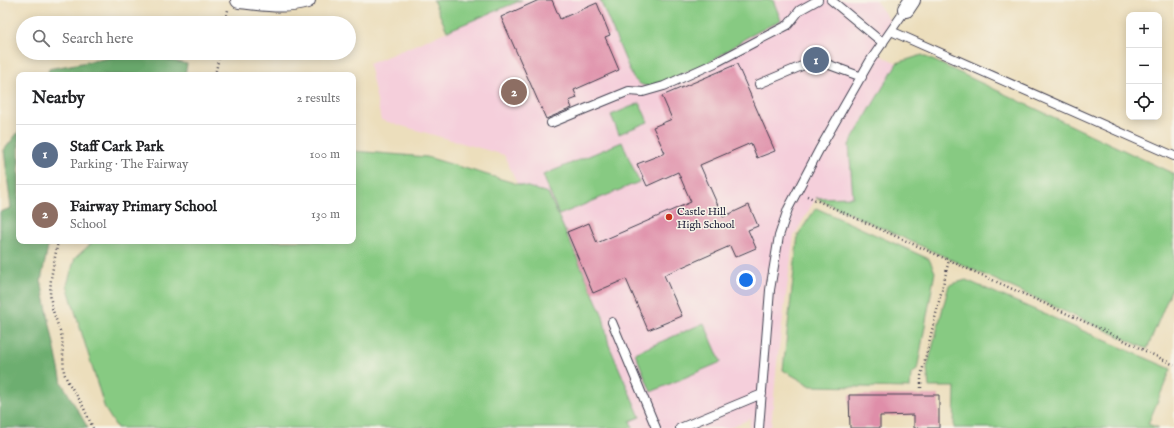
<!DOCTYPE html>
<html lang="en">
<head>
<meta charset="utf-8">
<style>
  body { margin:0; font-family:"IM FELL English",serif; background:#f6f6f6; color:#202124 }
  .controls { position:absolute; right:12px; top:12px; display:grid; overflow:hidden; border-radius:8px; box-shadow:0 2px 10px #0003 }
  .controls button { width:36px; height:36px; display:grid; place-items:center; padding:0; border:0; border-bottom:1px solid #e0e0e0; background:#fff; color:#202124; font:20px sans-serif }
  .you { position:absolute; left:746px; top:280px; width:14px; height:14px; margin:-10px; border:3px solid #fff; border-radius:50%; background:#1a73e8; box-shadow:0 0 0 6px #1a73e833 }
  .badge { display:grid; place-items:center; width:26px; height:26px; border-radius:50%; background:#2563eb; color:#fff; font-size:13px; font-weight:700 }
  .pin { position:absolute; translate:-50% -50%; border:2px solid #fff; box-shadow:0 1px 4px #0006 }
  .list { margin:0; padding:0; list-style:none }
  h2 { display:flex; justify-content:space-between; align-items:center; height:52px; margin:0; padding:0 16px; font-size:17px }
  h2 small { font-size:13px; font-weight:400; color:#757577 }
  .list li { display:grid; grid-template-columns:26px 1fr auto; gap:12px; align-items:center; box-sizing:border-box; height:60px; padding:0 16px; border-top:1px solid #e0e0e0 }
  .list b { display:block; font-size:15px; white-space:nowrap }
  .list p { margin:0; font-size:13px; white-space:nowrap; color:#757577 }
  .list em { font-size:13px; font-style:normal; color:#757577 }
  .icon { flex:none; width:22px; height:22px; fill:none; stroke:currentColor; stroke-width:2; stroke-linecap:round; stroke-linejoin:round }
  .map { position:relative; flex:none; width:1174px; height:428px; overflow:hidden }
  .search { position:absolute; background:#fff; box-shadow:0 2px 10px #0003; left:16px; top:16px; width:340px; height:44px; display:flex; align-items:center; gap:10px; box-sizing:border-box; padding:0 14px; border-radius:22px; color:#757577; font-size:15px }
  .panel { position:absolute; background:#fff; box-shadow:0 2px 10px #0003; left:16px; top:72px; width:340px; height:172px; border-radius:8px }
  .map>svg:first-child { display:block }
</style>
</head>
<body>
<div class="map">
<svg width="1174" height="428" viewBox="0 0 1174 428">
  <rect width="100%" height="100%" fill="#f7f3e8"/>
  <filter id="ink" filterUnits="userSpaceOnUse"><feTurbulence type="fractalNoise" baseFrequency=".025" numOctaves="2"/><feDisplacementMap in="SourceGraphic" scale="8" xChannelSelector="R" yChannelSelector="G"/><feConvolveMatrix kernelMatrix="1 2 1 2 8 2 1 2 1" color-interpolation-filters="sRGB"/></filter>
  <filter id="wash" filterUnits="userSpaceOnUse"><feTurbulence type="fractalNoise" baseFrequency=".012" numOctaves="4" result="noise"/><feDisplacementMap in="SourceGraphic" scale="16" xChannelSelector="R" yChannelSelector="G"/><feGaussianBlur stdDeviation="0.9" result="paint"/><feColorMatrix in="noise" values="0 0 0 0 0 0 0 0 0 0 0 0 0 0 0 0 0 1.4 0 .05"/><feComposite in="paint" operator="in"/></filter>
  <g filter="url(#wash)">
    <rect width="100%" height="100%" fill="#ecdebc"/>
    <!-- built -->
    <path fill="#f5cfdb" d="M 522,0 L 875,0 L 894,26 L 876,53 L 897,63 L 849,145 L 853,197 L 816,198 L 794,236 L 777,363 L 771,428 L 749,428 L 750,419 L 729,428 L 630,428 L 504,155 L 381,120 L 369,64 Z"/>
    <!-- green -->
    <path fill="#87ca82" stroke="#54765e" d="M 433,0 L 522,0 L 447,31 Z
      M 600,0 L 773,0 L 781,20 L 746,38 L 712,61 L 653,87 C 643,86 640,85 633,78 Z
      M 922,55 L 1174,174 L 1174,283 L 1147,349 L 816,198 L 853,197 L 849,145 L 897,63 Z
      M 640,103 L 648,122 L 619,134 L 611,115 Z
      M 622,142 L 639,182 L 559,215 L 543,175 Z
      M 353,151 L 427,157 L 548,193 L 603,316 L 609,345 L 640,417 L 630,421 L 633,428 L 117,428 L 105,409 L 67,285 L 75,258 L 94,241 L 353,241 Z
      M 816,208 L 929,259 L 935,272 L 917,370 L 911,374 L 910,388 L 811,386 L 783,370 L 798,235 Z
      M 966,280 L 1171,369 L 1148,424 L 1159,428 L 954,428 L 955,387 L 929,387 L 927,368 L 949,285 Z
      M 704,323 L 721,362 L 651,392 L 635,353 Z"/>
    <!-- forest -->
    <path fill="#6dae70" stroke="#486856" d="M 137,53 L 187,64 L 185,75 L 49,75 L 48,69 Z
      M 19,131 L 19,241 L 49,241 L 41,281 L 62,383 L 88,428 L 0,428 L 0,212 L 11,208 L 4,150 Z"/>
    <g id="blocks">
      <!-- building -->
      <path fill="#df8ea9" d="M 539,0 L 552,0 L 560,19 L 597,3 L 610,35 L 605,37 L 619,70 L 574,90 L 577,98 L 569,101 L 572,108 L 546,119 L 501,17 Z
        M 737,64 L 775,151 L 757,158 L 751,143 L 700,165 L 723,217 L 749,205 L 758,226 L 748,230 L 756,248 L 735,257 L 730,246 L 664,275 L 682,316 L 648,330 L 626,279 L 593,293 L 567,232 L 589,223 L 597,243 L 691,202 L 678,172 L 647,186 L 637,164 L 665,153 L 653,127 L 672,119 L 662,96 Z
        M 849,395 L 939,395 L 939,428 L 914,428 L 914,415 L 880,416 L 880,428 L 850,428 Z"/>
    </g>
  </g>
  <g filter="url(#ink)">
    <use href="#blocks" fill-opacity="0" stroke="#403e4e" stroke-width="1"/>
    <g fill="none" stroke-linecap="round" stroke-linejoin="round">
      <defs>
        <path id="service" d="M 831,0 L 883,43
          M 891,31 L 1174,156
          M 759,84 L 816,60 L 862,77
          M 551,123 L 629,91 L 643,92 L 664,86 L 715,63 L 753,43 L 788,25 L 800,10 L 818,0
          M 612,322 L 656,428
          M 680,428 L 762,394
          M 759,428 L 770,290 L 779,236 L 788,209 L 819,150 L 870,61 L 906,9"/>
        <path id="minor" d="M 239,0 C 262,2 284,7 307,0
          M 906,9 L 912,0"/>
      </defs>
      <!-- service casing -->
      <use href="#service" stroke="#403e4e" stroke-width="10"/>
      <!-- minor casing -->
      <use href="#minor" stroke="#403e4e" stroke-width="18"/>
      <!-- path -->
      <path stroke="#403e4e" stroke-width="2.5" stroke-dasharray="1 3" stroke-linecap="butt" d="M 225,23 L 228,10
        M 215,75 L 220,53
        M 807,196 L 1103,330 L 1174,365
        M 58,241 L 51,278 L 50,294 L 52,308 L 62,337 L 64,373 L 68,382 L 81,402 L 93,428
        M 921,388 L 921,376 L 949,260"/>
      <!-- service -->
      <use href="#service" stroke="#fff" stroke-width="8"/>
      <!-- minor -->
      <use href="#minor" stroke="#fff" stroke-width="16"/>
    </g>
  </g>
  <!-- markers -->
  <circle fill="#c8321e" stroke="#f7f3e8" stroke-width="1.5" cx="669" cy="217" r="4"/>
  <g text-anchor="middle" stroke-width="3" stroke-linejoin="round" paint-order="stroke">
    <!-- poi labels -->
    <g font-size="11" fill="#22223b" stroke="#f7f3e8" text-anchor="start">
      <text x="677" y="215">Castle Hill<tspan x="677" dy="13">High School</tspan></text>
    </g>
  </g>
</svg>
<div class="controls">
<button>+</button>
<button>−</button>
<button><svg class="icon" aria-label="locate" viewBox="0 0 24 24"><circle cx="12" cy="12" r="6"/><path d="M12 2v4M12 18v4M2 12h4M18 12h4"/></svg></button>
</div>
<div class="you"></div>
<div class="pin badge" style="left:816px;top:60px;background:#5c6f8a">1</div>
<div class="pin badge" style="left:514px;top:92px;background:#8d6e63">2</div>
<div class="search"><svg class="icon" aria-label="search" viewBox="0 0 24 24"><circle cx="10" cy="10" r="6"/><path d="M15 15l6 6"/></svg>Search here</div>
<section class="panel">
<h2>Nearby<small>2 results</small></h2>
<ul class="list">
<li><span class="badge" style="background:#5c6f8a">1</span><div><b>Staff Cark Park</b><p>Parking · The Fairway</p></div><em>100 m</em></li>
<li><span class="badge" style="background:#8d6e63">2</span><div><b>Fairway Primary School</b><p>School</p></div><em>130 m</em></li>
</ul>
</section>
</div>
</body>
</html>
